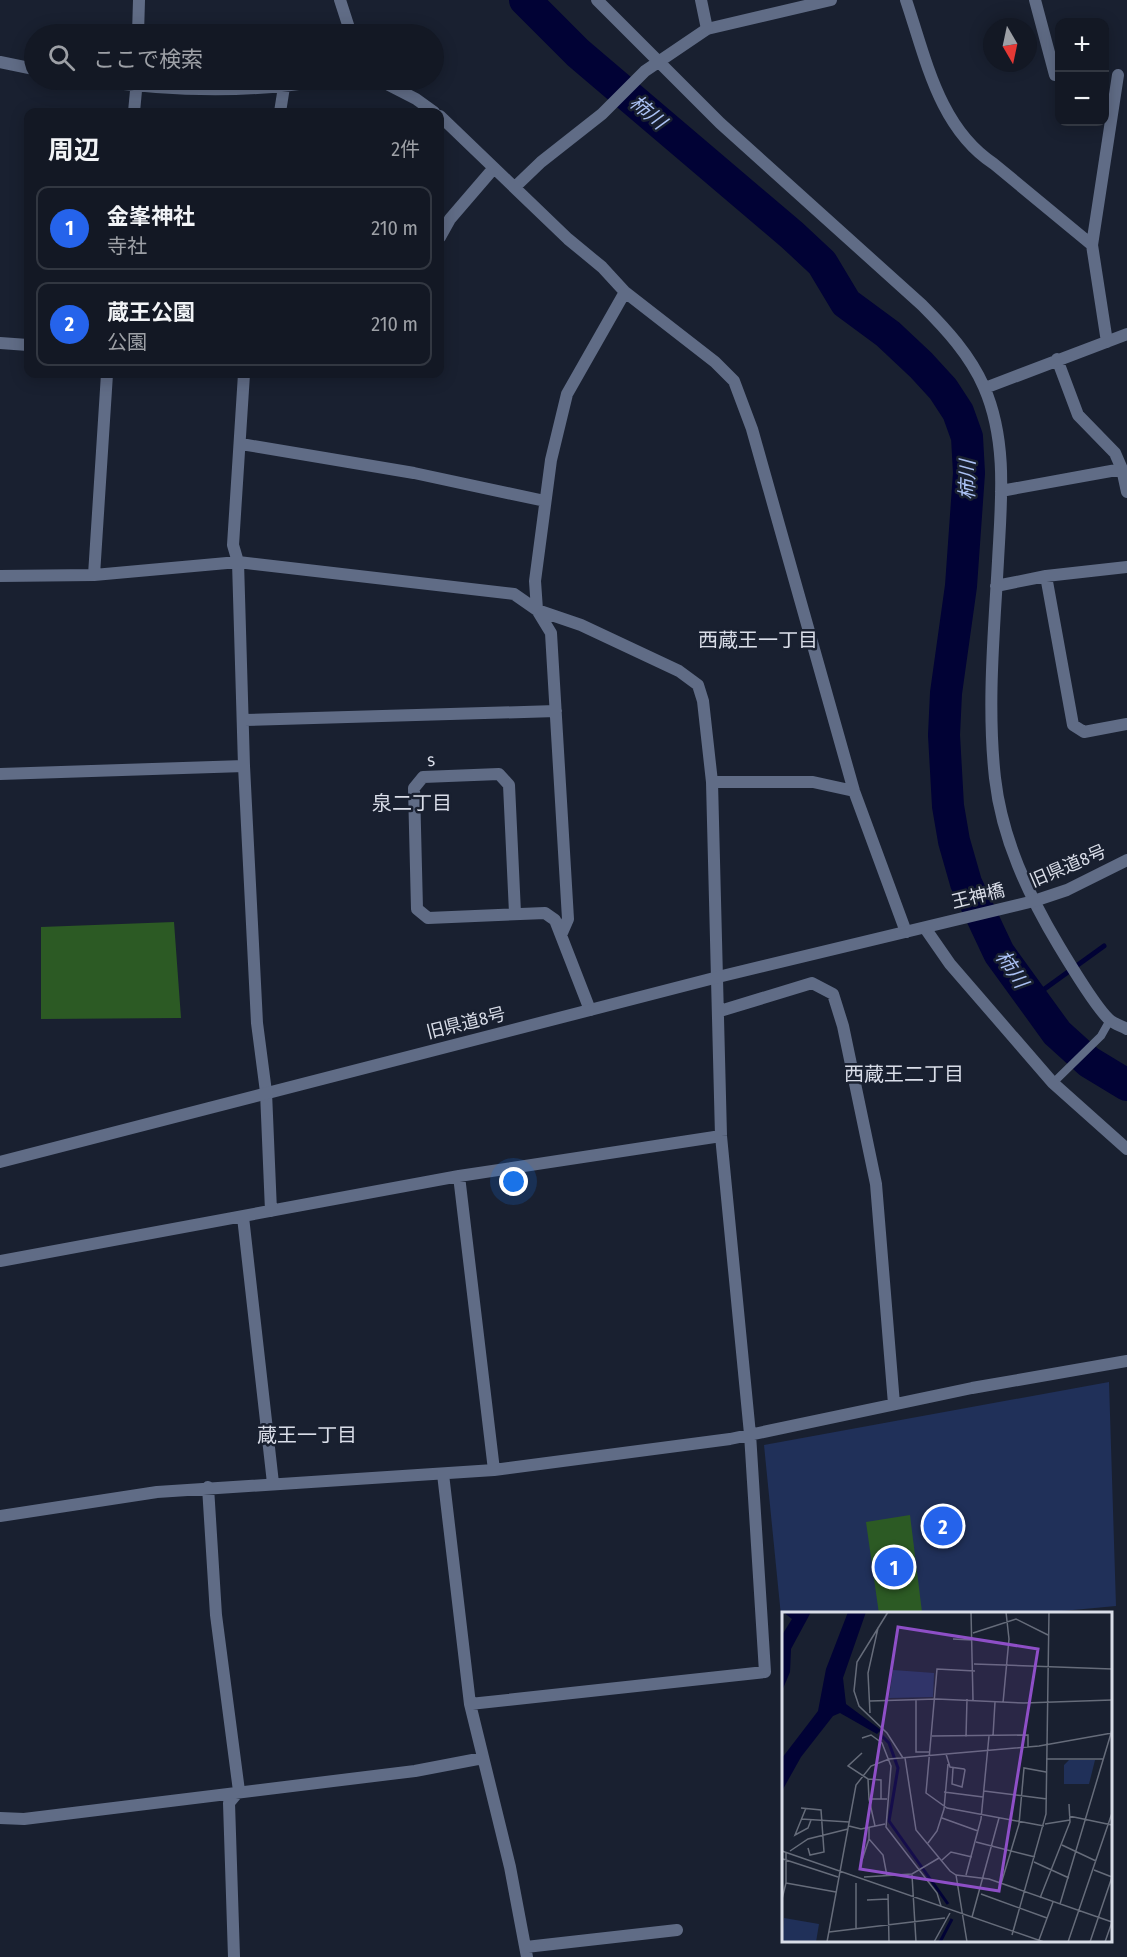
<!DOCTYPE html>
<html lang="ja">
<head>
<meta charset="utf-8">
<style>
  body { margin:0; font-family:"Fira Sans Condensed","Noto Sans JP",sans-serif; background:#202531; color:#f1f3f6 }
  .controls { position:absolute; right:18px; top:18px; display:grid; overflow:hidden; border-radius:12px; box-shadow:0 3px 15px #0003 }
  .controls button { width:54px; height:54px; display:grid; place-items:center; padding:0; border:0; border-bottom:2px solid #323741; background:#131824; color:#f1f3f6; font:30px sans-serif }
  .compass { position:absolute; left:983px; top:18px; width:54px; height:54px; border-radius:50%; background:#131824; box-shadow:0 3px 15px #0003; rotate:171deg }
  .you { position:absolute; left:514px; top:1182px; width:21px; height:21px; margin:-15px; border:4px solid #fff; border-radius:50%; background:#1a73e8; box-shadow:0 0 0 9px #1a73e833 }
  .badge { display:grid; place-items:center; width:39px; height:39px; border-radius:50%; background:#2563eb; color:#fff; font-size:20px; font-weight:700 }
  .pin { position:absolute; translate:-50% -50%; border:3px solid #fff; box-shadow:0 2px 6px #0006 }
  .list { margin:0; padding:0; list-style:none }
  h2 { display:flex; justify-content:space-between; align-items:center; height:78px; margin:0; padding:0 24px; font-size:26px }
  h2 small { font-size:20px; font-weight:400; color:#9da0a6 }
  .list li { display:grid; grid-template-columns:39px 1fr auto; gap:18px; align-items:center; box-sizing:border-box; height:84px; margin:0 12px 12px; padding:0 12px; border:2px solid #323741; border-radius:12px }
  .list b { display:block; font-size:22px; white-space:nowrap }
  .list p { margin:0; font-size:20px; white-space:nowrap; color:#9da0a6 }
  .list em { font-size:20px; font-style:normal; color:#9da0a6 }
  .icon { flex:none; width:33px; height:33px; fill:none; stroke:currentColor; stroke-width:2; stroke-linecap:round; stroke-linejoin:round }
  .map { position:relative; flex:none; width:1127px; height:1957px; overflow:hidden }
  .search { position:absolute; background:#131824; box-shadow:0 3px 15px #0003; left:24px; top:24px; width:420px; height:66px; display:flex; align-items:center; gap:15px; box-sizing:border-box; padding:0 21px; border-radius:33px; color:#9da0a6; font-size:22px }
  .panel { position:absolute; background:#131824; box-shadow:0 3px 15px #0003; left:24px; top:108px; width:420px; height:270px; border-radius:12px }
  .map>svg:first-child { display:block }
</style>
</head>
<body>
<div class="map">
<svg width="1127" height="1957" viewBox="0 0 1127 1957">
  <rect width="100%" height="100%" fill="#192030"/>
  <!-- green -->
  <path fill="#203059" d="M 1109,1382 L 1116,1606 L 1030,1614 L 784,1614 L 783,1636 L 764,1445 Z"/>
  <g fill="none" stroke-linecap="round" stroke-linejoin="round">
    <!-- stream -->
    <path stroke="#010235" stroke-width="5" d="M 1032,998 L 1104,946"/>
    <!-- river -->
    <path stroke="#010235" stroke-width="32" d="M 525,0 L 578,53 L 792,235 L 822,263 L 846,303 L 888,334 L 921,365 L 943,389 L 958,412 L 967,437 L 969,473 L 961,586 L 946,693 L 944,735 L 948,806 L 954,841 L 966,883 L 999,953 L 1057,1033 L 1089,1062 L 1127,1085"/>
  </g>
  <!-- building -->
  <path fill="#2c5a24" d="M 174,922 L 181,1018 L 41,1019 L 41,927 Z
    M 910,1515 L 922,1612 L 879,1614 L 866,1522 Z"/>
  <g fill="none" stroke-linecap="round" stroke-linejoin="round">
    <!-- service -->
    <path stroke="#606c86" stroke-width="8" d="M 1053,1083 L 1101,1036 L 1110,1020"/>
    <!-- minor -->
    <path stroke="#606c86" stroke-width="12" d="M 340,0 L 351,34
      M 597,0 L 720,123 L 922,305 C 946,329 970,355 984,387 C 1008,442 1001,503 998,561 C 994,633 987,706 995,778 C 1002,839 1028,894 1059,946 C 1068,961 1099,1012 1111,1021 C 1115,1024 1122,1026 1127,1029
      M 906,0 C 926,59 939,128 994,164 L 1092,245 L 1107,342
      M 1035,0 L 1055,75
      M 138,34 L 139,0
      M 0,62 L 34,69
      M 92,80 C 170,91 247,94 324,80
      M 379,80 L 416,99 L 434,112
      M 134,112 L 137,80
      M 280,112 L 284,87
      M 440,116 L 568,239 L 602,267 L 625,292 L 715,362 L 734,381 L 752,429 L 854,791 L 906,932
      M 516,186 L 541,162 L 602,114 L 645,71 L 707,29 L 831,0
      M 440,237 L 450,219 L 493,169
      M 1092,245 L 1118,75
      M 0,343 L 28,345
      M 1057,359 L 1078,415 L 1115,453 L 1122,469 L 1127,492
      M 244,374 L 233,545 L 238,562 L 244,766 L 257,1023 L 266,1092 L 271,1211
      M 985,388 L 1127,334
      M 241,444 L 414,473 L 545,501
      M 1001,491 L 1122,469
      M 94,575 L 107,374
      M 0,576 L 94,575 L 238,562 L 514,594 L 537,610 L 581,625 L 679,671 L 698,685 L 703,701 L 712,782 L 721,1136 L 750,1434 L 765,1672 L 470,1704
      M 1046,576 L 1073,725 L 1084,732 L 1127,724
      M 996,586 L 1046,576 L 1127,567
      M 244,720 L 556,711
      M 0,774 L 244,766
      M 712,782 L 813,782 L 854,791
      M 515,913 L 509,785 L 499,774 L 423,777 L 414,788 L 417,909 L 428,918 L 545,913 L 555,920 L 590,1010
      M 925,928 L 950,964 L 1053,1083 L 1127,1149
      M 561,935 L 568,919 L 551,633 L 537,610 L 535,581 L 551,460 L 567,394 L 625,292
      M 720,1011 L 812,983 L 833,994 L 843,1026 L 876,1184 L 894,1404
      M 459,1176 L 494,1470
      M 243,1217 L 273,1483
      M 0,1261 L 459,1176 L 721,1136
      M 443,1474 L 470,1704 L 510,1867 L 527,1957
      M 208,1487 L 216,1615 L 239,1791 L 229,1803 L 234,1957
      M 0,1516 L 157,1492 L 494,1470 L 730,1439 L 972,1388 L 1127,1361
      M 0,1818 L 24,1819 L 415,1771 L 483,1758
      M 526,1947 L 677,1930"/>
    <!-- tertiary -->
    <path stroke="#606c86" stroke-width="12" d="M 701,0 L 707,29
      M 0,1162 L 718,977 L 1034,901 L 1067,890 L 1127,860"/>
  </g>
  <g text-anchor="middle" stroke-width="5" stroke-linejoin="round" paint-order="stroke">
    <!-- street labels -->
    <g font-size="18" fill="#d9dde8" stroke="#192030">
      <text transform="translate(431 760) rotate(-8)" y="6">s</text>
      <text transform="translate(1068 866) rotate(-23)" y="6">旧県道8号</text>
      <text transform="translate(978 896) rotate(-14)" y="6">王神橋</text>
      <text transform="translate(466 1023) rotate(-14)" y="6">旧県道8号</text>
    </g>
    <!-- water labels -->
    <g font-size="20" font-style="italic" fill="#abc1f4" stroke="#192030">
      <text transform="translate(648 112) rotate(40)" y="7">柿川</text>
      <text transform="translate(967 480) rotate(-89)" y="7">柿川</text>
      <text transform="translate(1012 969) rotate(56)" y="7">柿川</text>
    </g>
    <!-- neighbourhood labels -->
    <g font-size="20" fill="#d9dde8" stroke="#192030">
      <text x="758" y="647">西蔵王一丁目</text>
      <text x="412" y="810">泉二丁目</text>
      <text x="904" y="1081">西蔵王二丁目</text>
      <text x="307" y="1442">蔵王一丁目</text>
    </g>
  </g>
  <!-- overview -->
  <g transform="translate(782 1612)">
    <rect width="330" height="330" fill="#192030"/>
    <path d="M 111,58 L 152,61 L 151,85 L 107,86 ZM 287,148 L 313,148 L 307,172 L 282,172 L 282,153 ZM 2,306 L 37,312 L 34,330 L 0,330 Z" fill="#203059"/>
    <path d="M 1,0 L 29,0 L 9,37 L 8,60 L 0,79 L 0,23 L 10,7 ZM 66,0 L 84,0 L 61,66 L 64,92 L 99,118 L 95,122 L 58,101 L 51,104 L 19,145 L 0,179 L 0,146 L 36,99 L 44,57 Z" fill="#010235"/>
    <path fill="none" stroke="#010235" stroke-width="3" d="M 98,122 L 107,131 L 116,156 L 107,209 L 166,292M 158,330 L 170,307"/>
    <path fill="none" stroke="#666c7a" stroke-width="1.5" d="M 106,0 L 75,50 L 72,79 L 77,94 L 105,121 L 121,146M 189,0 L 191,88M 191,21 L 234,7 L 266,23M 171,27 L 190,28M 192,52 L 330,57M 193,59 L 155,57 L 144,181 L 165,196 L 262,214M 134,88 L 134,140 L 148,140M 88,89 L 155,87 L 242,91 L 330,88M 221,91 L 227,27 L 224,0M 88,101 L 86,61 L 96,16M 150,124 L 246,123 L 246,135M 211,124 L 213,90M 184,125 L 185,87M 80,126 L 89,123 L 100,131 L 109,154 L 104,215 L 155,281 L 159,294M 80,141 L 66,154 L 86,167 L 99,168 L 99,187M 164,142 L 168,155 L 182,157 L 183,158 L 180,175 L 170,172 L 171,156M 123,146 L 134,218 L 168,259 L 174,263 L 207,267 L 330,310M 264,147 L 321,147M 86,167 L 87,187 L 105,187M 202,179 L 265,187M 162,180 L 201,185M 87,187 L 93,214M 19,196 L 39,198 L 42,240 L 28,243 L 26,236M 24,196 L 13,223 L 26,216 L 29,208M 287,204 L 330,213M 160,206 L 196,219M 19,207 L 67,210M 263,212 L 288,208M 67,214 L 79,217 L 103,212M 87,215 L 87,227 L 101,243 L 105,264M 194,230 L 253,245M 146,231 L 155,219 L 162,197 L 166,152M 280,233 L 314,249M 0,239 L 262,330M 8,239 L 26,227 L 66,217M 1,247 L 56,265M 80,248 L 87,227M 160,248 L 169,240 L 190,245M 252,250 L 287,266M 312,258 L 330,265M 130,263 L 134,330M 174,263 L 185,330M 184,263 L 199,207 L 207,124M 82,265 L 130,262 L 157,246M 4,271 L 54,280M 74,271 L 74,316M 219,272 L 237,212 L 242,156 L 264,160M 106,282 L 107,330M 199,282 L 265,306M 258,286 L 288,210 L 287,192M 0,287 L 4,271 L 4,240M 85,288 L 106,287M 278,292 L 330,118M 190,305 L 217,206M 47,320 L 163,306M 230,323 L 264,202 L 267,0M 257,328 L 271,290M 45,330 L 74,173 L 89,154 L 107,147 L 257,134 L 330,121M 152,330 L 168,301M 286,330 L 330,201M 308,330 L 330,265M 323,330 L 330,310"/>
    <path fill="#8e4fc7" fill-opacity="0.15" stroke="#8e4fc7" stroke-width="3" d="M 116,15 L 256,37 L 217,279 L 78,257 Z"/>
    <rect width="330" height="330" fill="none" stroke="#d9dde8" stroke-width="3"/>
  </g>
</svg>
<div class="controls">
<button>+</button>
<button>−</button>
</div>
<svg class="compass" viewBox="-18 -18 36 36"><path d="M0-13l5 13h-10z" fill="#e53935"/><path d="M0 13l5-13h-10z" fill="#9da0a6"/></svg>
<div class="you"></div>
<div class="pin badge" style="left:894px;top:1567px">1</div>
<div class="pin badge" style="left:943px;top:1526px">2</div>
<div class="search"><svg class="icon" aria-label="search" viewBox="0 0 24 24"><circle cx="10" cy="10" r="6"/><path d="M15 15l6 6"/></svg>ここで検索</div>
<section class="panel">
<h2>周辺<small>2件</small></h2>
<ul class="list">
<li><span class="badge">1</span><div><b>金峯神社</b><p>寺社</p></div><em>210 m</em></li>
<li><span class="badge">2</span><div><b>蔵王公園</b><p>公園</p></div><em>210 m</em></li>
</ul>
</section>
</div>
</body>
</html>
